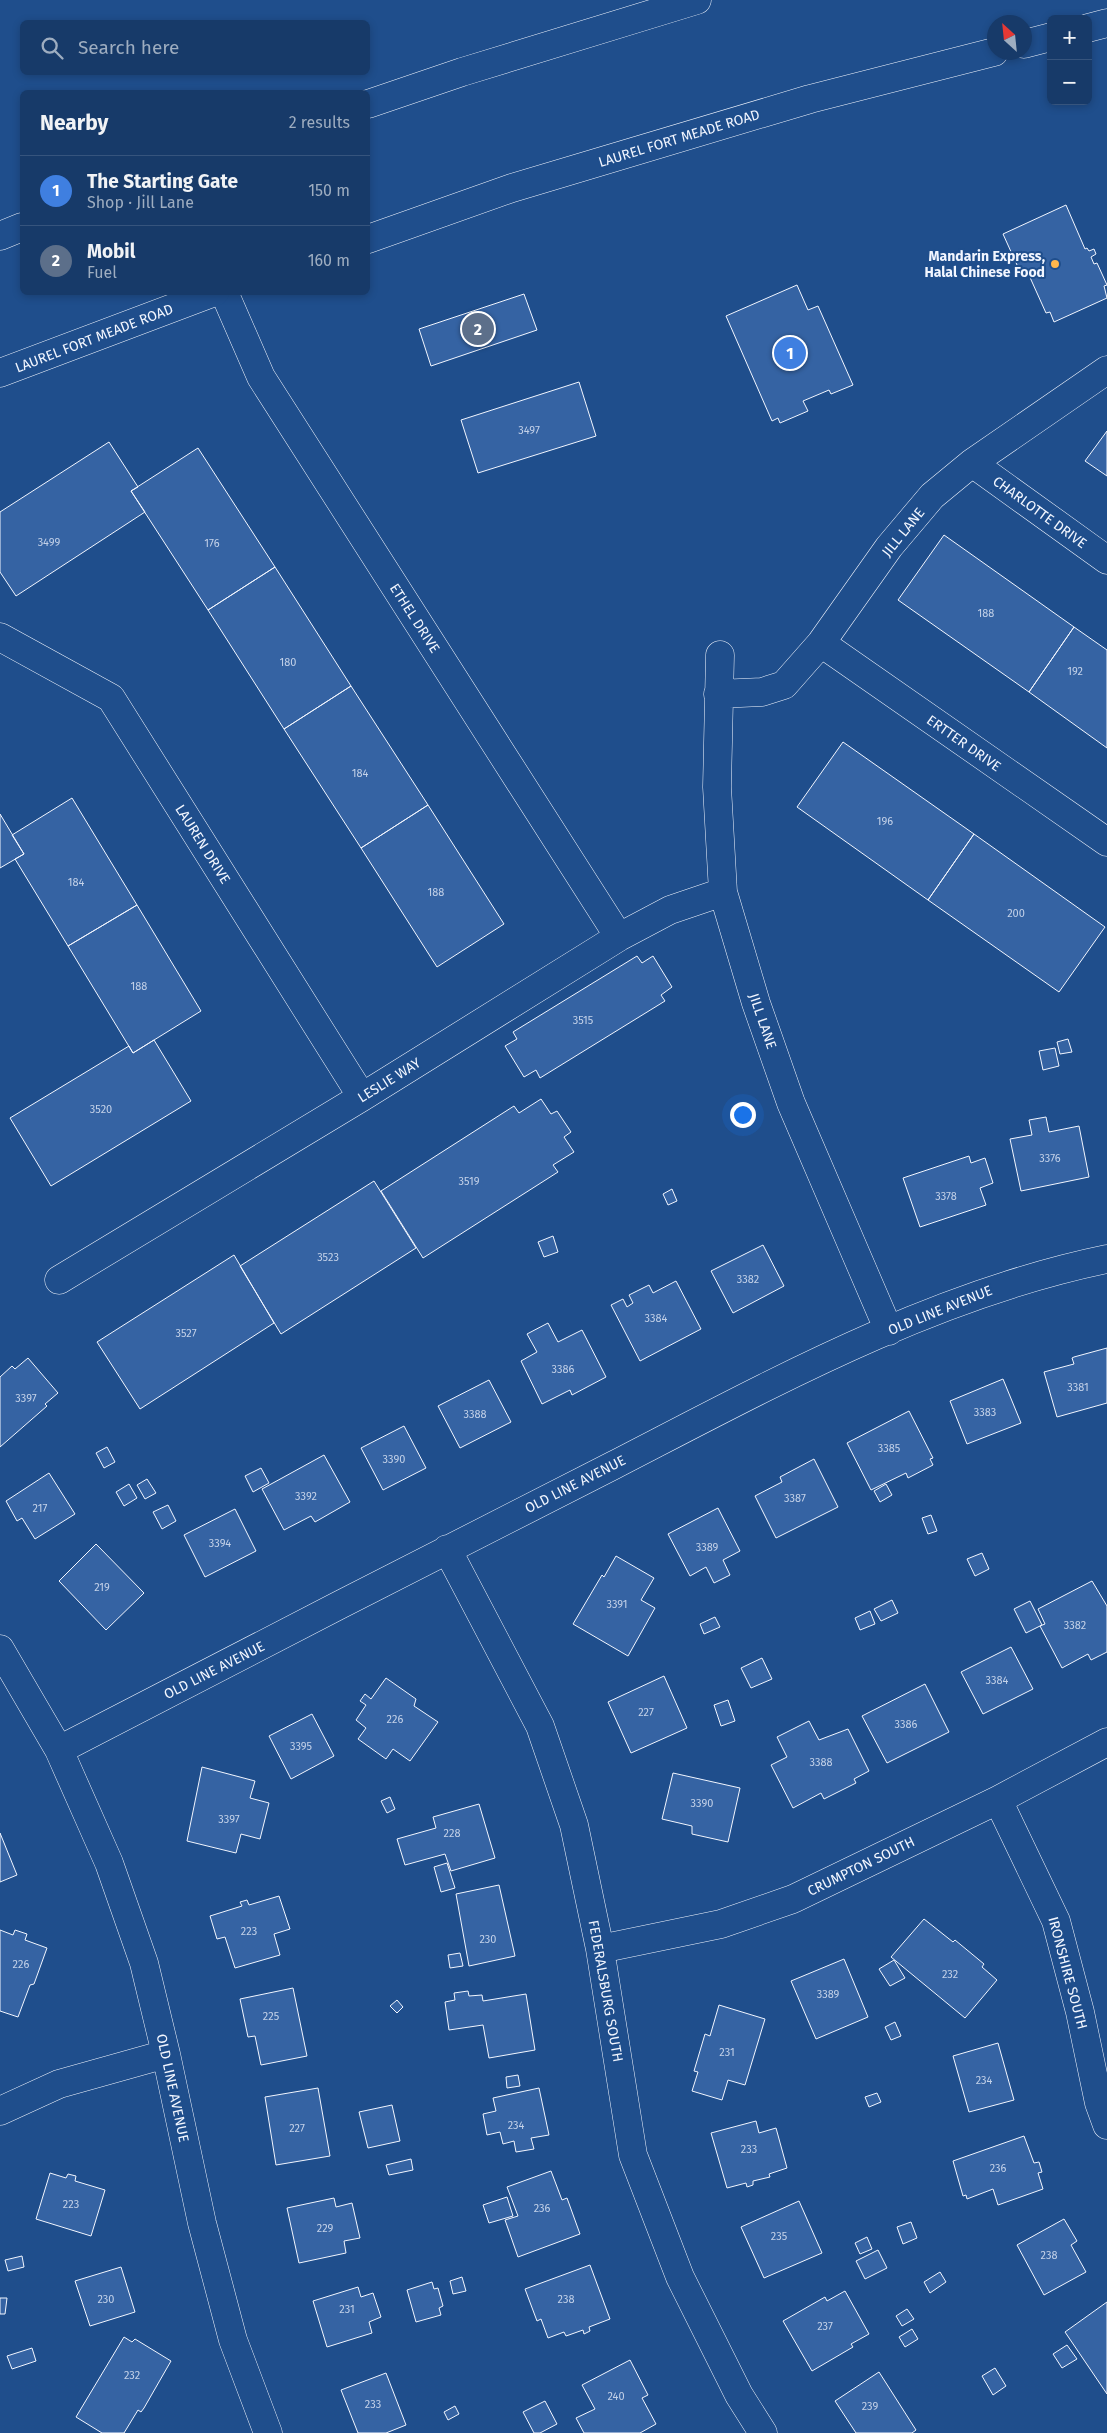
<!DOCTYPE html>
<html lang="en">
<head>
<meta charset="utf-8">
<style>
  body { margin:0; font-family:"Fira Sans",sans-serif; background:#20416f; color:#f1f3f6 }
  .controls { position:absolute; right:15px; top:15px; display:grid; overflow:hidden; border-radius:8px; box-shadow:0 2px 8px #0003 }
  .controls button { width:45px; height:45px; display:grid; place-items:center; padding:0; border:0; border-bottom:1px solid #36547d; background:#173a69; color:#f1f3f6; font:25px sans-serif }
  .compass { position:absolute; left:987px; top:15px; width:45px; height:45px; border-radius:50%; background:#173a69; box-shadow:0 2px 8px #0003; rotate:333deg }
  .you { position:absolute; left:742px; top:1114px; width:18px; height:18px; margin:-12px; border:4px solid #fff; border-radius:50%; background:#1a73e8; box-shadow:0 0 0 8px #1a73e833 }
  .badge { display:grid; place-items:center; width:32px; height:32px; border-radius:50%; background:#e797bd; color:#fff; font-size:16px; font-weight:700 }
  .pin { position:absolute; translate:-50% -50%; border:2px solid #fff; box-shadow:0 1px 5px #0006 }
  .list { margin:0; padding:0; list-style:none }
  h2 { display:flex; justify-content:space-between; align-items:center; height:65px; margin:0; padding:0 20px; font-size:21px }
  h2 small { font-size:16px; font-weight:400; color:#9eadc0 }
  .list li { display:grid; grid-template-columns:32px 1fr auto; gap:15px; align-items:center; box-sizing:border-box; height:70px; padding:0 20px; border-top:1px solid #36547d }
  .list b { display:block; font-size:19px; white-space:nowrap }
  .list p { margin:0; font-size:16px; white-space:nowrap; color:#9eadc0 }
  .list em { font-size:16px; font-style:normal; color:#9eadc0 }
  .icon { flex:none; width:28px; height:28px; fill:none; stroke:currentColor; stroke-width:2; stroke-linecap:round; stroke-linejoin:round }
  .map { position:relative; flex:none; width:1107px; height:2433px; overflow:hidden }
  .search { position:absolute; background:#173a69; box-shadow:0 2px 8px #0003; left:20px; top:20px; width:350px; height:55px; display:flex; align-items:center; gap:12px; box-sizing:border-box; padding:0 18px; border-radius:8px; color:#9eadc0; font-size:19px }
  .panel { position:absolute; background:#173a69; box-shadow:0 2px 8px #0003; left:20px; top:90px; width:350px; height:205px; border-radius:8px }
  .map>svg:first-child { display:block }
</style>
</head>
<body>
<div class="map">
<svg width="1107" height="2433" viewBox="0 0 1107 2433">
  <rect width="100%" height="100%" fill="#1f4e8c"/>
  <!-- building -->
  <path fill="#3563a3" stroke="#f2f6ff" d="M 1066,205 L 1085,249 L 1087,248 L 1089,251 L 1094,249 L 1096,254 L 1091,257 L 1094,264 L 1097,263 L 1107,285 L 1104,286 L 1107,298 L 1054,322 L 1050,312 L 1046,313 L 1028,273 L 1022,276 L 1003,234 Z
    M 797,285 L 808,310 L 818,306 L 853,385 L 831,394 L 829,390 L 803,401 L 808,411 L 780,423 L 778,418 L 772,421 L 726,316 Z
    M 524,294 L 537,330 L 431,366 L 419,329 Z
    M 579,382 L 596,436 L 478,473 L 461,420 Z
    M 1107,431 L 1107,476 L 1085,461 Z
    M 109,442 L 138,487 L 131,491 L 145,512 L 16,596 L 0,572 L 0,512 Z
    M 198,448 L 275,567 L 208,610 L 131,491 Z
    M 944,535 L 1074,627 L 1029,692 L 898,600 Z
    M 275,567 L 351,686 L 284,729 L 208,610 Z
    M 1074,627 L 1107,650 L 1107,748 L 1029,692 Z
    M 351,686 L 428,805 L 361,848 L 284,729 Z
    M 843,742 L 974,834 L 928,900 L 797,807 Z
    M 72,798 L 137,905 L 68,946 L 15,859 L 24,854 L 12,835 Z
    M 428,805 L 504,924 L 437,967 L 361,848 Z
    M 0,814 L 24,854 L 0,868 Z
    M 974,834 L 1105,927 L 1059,992 L 928,900 Z
    M 137,905 L 201,1011 L 133,1053 L 68,946 Z
    M 637,956 L 642,963 L 653,956 L 672,987 L 661,995 L 665,1001 L 540,1078 L 536,1070 L 524,1077 L 505,1046 L 517,1039 L 513,1032 Z
    M 1068,1039 L 1072,1052 L 1060,1054 L 1057,1042 Z
    M 154,1040 L 191,1101 L 51,1186 L 10,1118 L 129,1046 L 133,1053 Z
    M 1055,1048 L 1059,1066 L 1043,1070 L 1039,1051 Z
    M 541,1099 L 551,1114 L 557,1111 L 571,1132 L 564,1137 L 574,1152 L 553,1165 L 558,1172 L 423,1258 L 381,1191 L 514,1106 L 519,1113 Z
    M 1046,1117 L 1049,1132 L 1079,1126 L 1089,1177 L 1021,1191 L 1010,1139 L 1032,1135 L 1029,1120 Z
    M 969,1156 L 971,1163 L 985,1158 L 993,1183 L 980,1188 L 986,1205 L 920,1227 L 903,1178 Z
    M 374,1181 L 416,1248 L 281,1334 L 240,1266 Z
    M 672,1189 L 677,1201 L 668,1205 L 663,1194 Z
    M 553,1236 L 558,1252 L 544,1257 L 538,1242 Z
    M 763,1245 L 784,1286 L 733,1313 L 711,1271 Z
    M 234,1255 L 274,1323 L 140,1409 L 97,1342 Z
    M 676,1281 L 701,1329 L 640,1361 L 611,1305 L 623,1299 L 627,1307 L 633,1303 L 629,1295 L 649,1285 L 653,1293 Z
    M 548,1323 L 558,1342 L 582,1330 L 606,1377 L 572,1395 L 570,1390 L 542,1404 L 521,1361 L 537,1352 L 527,1334 Z
    M 1107,1348 L 1107,1403 L 1057,1417 L 1044,1372 L 1074,1364 L 1072,1358 L 1074,1357 Z
    M 28,1358 L 58,1393 L 45,1404 L 47,1406 L 0,1447 L 0,1377 L 12,1366 L 15,1369 Z
    M 1003,1379 L 1021,1423 L 967,1444 L 950,1401 Z
    M 489,1380 L 511,1422 L 460,1448 L 438,1406 Z
    M 909,1411 L 933,1458 L 930,1459 L 933,1465 L 908,1478 L 906,1473 L 871,1490 L 847,1443 Z
    M 404,1426 L 426,1468 L 383,1490 L 361,1448 Z
    M 107,1447 L 115,1462 L 104,1468 L 96,1453 Z
    M 324,1455 L 350,1502 L 315,1522 L 311,1516 L 284,1530 L 262,1489 Z
    M 814,1459 L 838,1507 L 776,1538 L 755,1496 L 782,1482 L 780,1477 Z
    M 261,1468 L 269,1483 L 253,1492 L 245,1476 Z
    M 49,1473 L 75,1514 L 35,1539 L 22,1518 L 17,1521 L 6,1501 Z
    M 147,1479 L 156,1493 L 145,1499 L 137,1485 Z
    M 129,1484 L 137,1498 L 124,1506 L 116,1492 Z
    M 886,1484 L 892,1495 L 880,1502 L 874,1491 Z
    M 168,1505 L 176,1521 L 162,1529 L 153,1512 Z
    M 718,1508 L 740,1551 L 723,1560 L 730,1575 L 714,1583 L 706,1567 L 690,1576 L 668,1534 Z
    M 235,1509 L 256,1551 L 205,1577 L 184,1535 Z
    M 931,1515 L 937,1531 L 928,1534 L 922,1518 Z
    M 96,1544 L 144,1593 L 106,1630 L 59,1581 Z
    M 982,1553 L 989,1569 L 975,1576 L 967,1559 Z
    M 616,1556 L 654,1578 L 641,1600 L 655,1608 L 628,1656 L 573,1624 L 602,1575 L 604,1577 Z
    M 1092,1581 L 1107,1606 L 1107,1652 L 1091,1660 L 1088,1654 L 1062,1668 L 1040,1626 L 1045,1624 L 1038,1609 Z
    M 892,1600 L 898,1613 L 881,1621 L 874,1609 Z
    M 1030,1601 L 1042,1625 L 1026,1633 L 1014,1609 Z
    M 870,1611 L 875,1624 L 860,1630 L 855,1618 Z
    M 715,1617 L 720,1627 L 704,1634 L 700,1624 Z
    M 1011,1647 L 1033,1689 L 983,1714 L 961,1672 Z
    M 762,1658 L 772,1679 L 751,1688 L 741,1668 Z
    M 664,1676 L 687,1728 L 631,1753 L 608,1702 Z
    M 386,1678 L 416,1699 L 414,1706 L 438,1722 L 410,1761 L 393,1749 L 386,1759 L 358,1739 L 366,1728 L 356,1720 L 366,1705 L 360,1701 L 365,1694 L 371,1699 Z
    M 925,1684 L 949,1732 L 887,1763 L 862,1716 Z
    M 728,1700 L 735,1721 L 721,1726 L 714,1705 Z
    M 312,1714 L 334,1756 L 291,1779 L 269,1736 Z
    M 809,1721 L 819,1740 L 848,1729 L 869,1771 L 854,1779 L 856,1783 L 824,1799 L 821,1793 L 793,1808 L 771,1765 L 787,1757 L 777,1737 Z
    M 202,1767 L 255,1781 L 250,1798 L 269,1803 L 260,1839 L 241,1834 L 236,1853 L 187,1841 Z
    M 673,1773 L 740,1788 L 728,1842 L 692,1834 L 692,1826 L 662,1819 Z
    M 390,1797 L 395,1809 L 387,1813 L 381,1801 Z
    M 479,1804 L 495,1858 L 451,1871 L 445,1854 L 405,1865 L 397,1839 L 436,1828 L 433,1817 Z
    M 0,1833 L 17,1875 L 0,1882 Z
    M 447,1863 L 455,1888 L 441,1892 L 434,1867 Z
    M 499,1885 L 515,1956 L 469,1966 L 456,1894 Z
    M 279,1896 L 290,1929 L 274,1934 L 280,1955 L 235,1968 L 225,1937 L 217,1939 L 210,1916 L 242,1906 L 240,1902 L 247,1900 L 249,1905 Z
    M 924,1919 L 953,1942 L 955,1940 L 984,1964 L 982,1967 L 997,1980 L 965,2018 L 891,1957 Z
    M 0,1930 L 13,1935 L 15,1930 L 27,1934 L 25,1940 L 47,1948 L 34,1984 L 30,1985 L 18,2017 L 0,2011 Z
    M 460,1953 L 463,1966 L 450,1968 L 448,1955 Z
    M 844,1959 L 868,2017 L 816,2039 L 791,1981 Z
    M 894,1960 L 905,1978 L 890,1986 L 879,1969 Z
    M 293,1988 L 307,2056 L 261,2065 L 255,2036 L 248,2037 L 240,1999 Z
    M 468,1991 L 469,1996 L 482,1995 L 483,2001 L 526,1994 L 535,2050 L 489,2058 L 483,2025 L 449,2030 L 445,2002 L 455,2000 L 454,1993 Z
    M 397,2000 L 403,2007 L 397,2013 L 390,2006 Z
    M 719,2005 L 765,2019 L 745,2085 L 728,2080 L 722,2100 L 692,2091 L 698,2072 L 694,2071 L 705,2034 L 710,2036 Z
    M 895,2022 L 901,2036 L 891,2040 L 885,2027 Z
    M 998,2043 L 1014,2100 L 969,2112 L 953,2056 Z
    M 518,2075 L 520,2086 L 507,2088 L 506,2077 Z
    M 318,2088 L 330,2156 L 276,2165 L 265,2097 Z
    M 539,2088 L 549,2135 L 531,2138 L 534,2149 L 516,2152 L 514,2141 L 503,2144 L 500,2132 L 487,2135 L 483,2114 L 496,2111 L 493,2098 Z
    M 877,2093 L 881,2102 L 869,2107 L 865,2097 Z
    M 392,2105 L 400,2141 L 368,2148 L 359,2112 Z
    M 756,2121 L 759,2133 L 776,2128 L 787,2168 L 769,2174 L 770,2177 L 753,2181 L 753,2185 L 747,2187 L 746,2183 L 727,2188 L 711,2133 Z
    M 1024,2136 L 1034,2163 L 1039,2162 L 1042,2172 L 1038,2173 L 1043,2189 L 998,2205 L 993,2189 L 967,2199 L 966,2195 L 963,2196 L 953,2161 Z
    M 411,2159 L 413,2170 L 389,2175 L 386,2165 Z
    M 551,2171 L 562,2200 L 567,2198 L 580,2234 L 518,2257 L 505,2220 L 518,2216 L 507,2187 Z
    M 50,2173 L 66,2178 L 68,2174 L 76,2176 L 75,2181 L 105,2190 L 91,2236 L 36,2219 Z
    M 507,2197 L 513,2216 L 489,2223 L 483,2205 Z
    M 334,2198 L 336,2207 L 352,2203 L 360,2238 L 344,2241 L 346,2253 L 299,2263 L 287,2208 Z
    M 799,2201 L 822,2253 L 764,2278 L 741,2227 Z
    M 1064,2219 L 1077,2241 L 1071,2245 L 1086,2272 L 1044,2295 L 1017,2245 Z
    M 911,2222 L 917,2238 L 903,2244 L 897,2227 Z
    M 867,2237 L 872,2249 L 860,2254 L 855,2243 Z
    M 878,2250 L 887,2268 L 865,2279 L 856,2261 Z
    M 22,2256 L 24,2267 L 8,2271 L 5,2260 Z
    M 590,2265 L 610,2319 L 589,2327 L 590,2331 L 584,2334 L 583,2330 L 566,2336 L 564,2332 L 548,2338 L 541,2319 L 537,2321 L 525,2289 Z
    M 121,2267 L 135,2312 L 90,2326 L 75,2281 Z
    M 940,2272 L 946,2282 L 930,2293 L 924,2282 Z
    M 462,2277 L 466,2291 L 453,2294 L 450,2281 Z
    M 432,2282 L 434,2289 L 438,2288 L 443,2306 L 439,2308 L 441,2315 L 416,2322 L 407,2290 Z
    M 358,2287 L 361,2297 L 373,2293 L 381,2317 L 369,2322 L 372,2333 L 327,2347 L 313,2301 Z
    M 845,2291 L 869,2334 L 851,2344 L 853,2347 L 812,2371 L 783,2321 L 825,2297 L 827,2301 Z
    M 0,2298 L 7,2298 L 5,2314 L 0,2314 Z
    M 1107,2302 L 1107,2394 L 1065,2332 Z
    M 907,2309 L 914,2319 L 902,2326 L 896,2316 Z
    M 912,2329 L 918,2339 L 905,2347 L 899,2337 Z
    M 124,2337 L 132,2342 L 135,2339 L 171,2361 L 144,2408 L 141,2412 L 138,2410 L 124,2433 L 102,2433 L 76,2417 Z
    M 1067,2345 L 1077,2359 L 1062,2368 L 1053,2354 Z
    M 32,2348 L 36,2361 L 12,2369 L 7,2356 Z
    M 630,2360 L 648,2395 L 642,2398 L 656,2424 L 640,2433 L 584,2433 L 576,2418 L 595,2409 L 582,2385 Z
    M 995,2368 L 1006,2386 L 993,2395 L 982,2376 Z
    M 879,2372 L 916,2430 L 912,2433 L 856,2433 L 835,2401 Z
    M 386,2373 L 406,2425 L 386,2433 L 358,2433 L 341,2390 Z
    M 545,2401 L 557,2424 L 540,2433 L 534,2433 L 523,2412 Z
    M 455,2406 L 459,2414 L 448,2420 L 444,2412 Z"/>
  <g fill="none" stroke-linecap="round" stroke-linejoin="round">
    <defs>
      <path id="street" d="M 224,292 L 261,377 L 619,937
        M 972,463 L 1107,560
        M 0,637 L 111,698 L 362,1097
        M 821,643 L 1107,842
        M 720,655 L 717,787 L 723,892 L 756,1003 L 791,1103 L 889,1331
        M 718,694 L 762,692 L 784,685 L 821,643 L 889,547 L 932,496 L 972,463 L 1107,370
        M 59,1280 L 362,1097 L 619,937 L 670,910 L 723,892
        M 447,1549 L 540,1726 L 574,1825 L 600,1949 L 633,2155 L 680,2277 L 739,2395 L 763,2433
        M 0,1649 L 59,1750 L 109,1863 L 144,1963 L 166,2054 L 202,2223 L 233,2340 L 268,2433
        M 59,1750 C 244,1654 428,1559 614,1465 C 771,1384 932,1295 1107,1259
        M 998,1800 L 1056,1921 L 1080,2012 L 1099,2103 L 1107,2125
        M 600,1949 L 721,1924 L 793,1899 L 998,1800 L 1107,1742
        M 0,2111 L 59,2084 L 166,2054"/>
      <path id="primary" d="M 1088,28 L 1107,23
        M 1024,44 L 1051,37
        M 368,104 L 462,72 L 697,0
        M 0,236 L 22,227
        M 368,239 L 512,188 L 810,99 L 994,52
        M 0,373 L 215,292"/>
    </defs>
    <!-- street casing -->
    <use href="#street" stroke="#f2f6ff" stroke-width="29"/>
    <!-- primary casing -->
    <use href="#primary" stroke="#f2f6ff" stroke-width="29"/>
    <!-- street -->
    <use href="#street" stroke="#1f4e8c" stroke-width="28"/>
    <!-- primary -->
    <use href="#primary" stroke="#1f4e8c" stroke-width="28"/>
  </g>
  <!-- markers -->
  <circle fill="#ffb74d" stroke="#1f4e8c" stroke-width="2" cx="1055" cy="264" r="5"/>
  <g text-anchor="middle" stroke-width="4" stroke-linejoin="round" paint-order="stroke">
    <!-- number labels -->
    <g font-size="11" fill="#c3d1e8">
      <text x="529" y="434">3497</text>
      <text x="49" y="546">3499</text>
      <text x="212" y="547">176</text>
      <text x="986" y="617">188</text>
      <text x="288" y="666">180</text>
      <text x="1075" y="675">192</text>
      <text x="360" y="777">184</text>
      <text x="885" y="825">196</text>
      <text x="76" y="886">184</text>
      <text x="436" y="896">188</text>
      <text x="1016" y="917">200</text>
      <text x="139" y="990">188</text>
      <text x="583" y="1024">3515</text>
      <text x="101" y="1113">3520</text>
      <text x="1050" y="1162">3376</text>
      <text x="469" y="1185">3519</text>
      <text x="946" y="1200">3378</text>
      <text x="328" y="1261">3523</text>
      <text x="748" y="1283">3382</text>
      <text x="656" y="1322">3384</text>
      <text x="186" y="1337">3527</text>
      <text x="563" y="1373">3386</text>
      <text x="1078" y="1391">3381</text>
      <text x="26" y="1402">3397</text>
      <text x="985" y="1416">3383</text>
      <text x="475" y="1418">3388</text>
      <text x="889" y="1452">3385</text>
      <text x="394" y="1463">3390</text>
      <text x="306" y="1500">3392</text>
      <text x="795" y="1502">3387</text>
      <text x="40" y="1512">217</text>
      <text x="220" y="1547">3394</text>
      <text x="707" y="1551">3389</text>
      <text x="102" y="1591">219</text>
      <text x="617" y="1608">3391</text>
      <text x="1075" y="1629">3382</text>
      <text x="997" y="1684">3384</text>
      <text x="646" y="1716">227</text>
      <text x="395" y="1723">226</text>
      <text x="906" y="1728">3386</text>
      <text x="301" y="1750">3395</text>
      <text x="821" y="1766">3388</text>
      <text x="702" y="1807">3390</text>
      <text x="229" y="1823">3397</text>
      <text x="452" y="1837">228</text>
      <text x="249" y="1935">223</text>
      <text x="488" y="1943">230</text>
      <text x="21" y="1968">226</text>
      <text x="950" y="1978">232</text>
      <text x="828" y="1998">3389</text>
      <text x="271" y="2020">225</text>
      <text x="727" y="2056">231</text>
      <text x="984" y="2084">234</text>
      <text x="516" y="2129">234</text>
      <text x="297" y="2132">227</text>
      <text x="749" y="2153">233</text>
      <text x="998" y="2172">236</text>
      <text x="71" y="2208">223</text>
      <text x="542" y="2212">236</text>
      <text x="325" y="2232">229</text>
      <text x="779" y="2240">235</text>
      <text x="1049" y="2259">238</text>
      <text x="106" y="2303">230</text>
      <text x="566" y="2303">238</text>
      <text x="347" y="2313">231</text>
      <text x="825" y="2330">237</text>
      <text x="132" y="2379">232</text>
      <text x="616" y="2400">240</text>
      <text x="373" y="2408">233</text>
      <text x="870" y="2410">239</text>
    </g>
    <!-- street labels -->
    <g font-size="14" fill="#f2f6ff" stroke="#1f4e8c">
      <text transform="translate(679 138) rotate(-17)" y="5">LAUREL FORT MEADE ROAD</text>
      <text transform="translate(94 338) rotate(-21)" y="5">LAUREL FORT MEADE ROAD</text>
      <text transform="translate(1040 512) rotate(36)" y="5">CHARLOTTE DRIVE</text>
      <text transform="translate(903 532) rotate(-51)" y="5">JILL LANE</text>
      <text transform="translate(415 618) rotate(57)" y="5">ETHEL DRIVE</text>
      <text transform="translate(964 743) rotate(35)" y="5">ERTTER DRIVE</text>
      <text transform="translate(203 844) rotate(58)" y="5">LAUREN DRIVE</text>
      <text transform="translate(763 1021) rotate(71)" y="5">JILL LANE</text>
      <text transform="translate(389 1080) rotate(-32)" y="5">LESLIE WAY</text>
      <text transform="translate(940 1310) rotate(-22)" y="5">OLD LINE AVENUE</text>
      <text transform="translate(575 1484) rotate(-27)" y="5">OLD LINE AVENUE</text>
      <text transform="translate(214 1670) rotate(-27)" y="5">OLD LINE AVENUE</text>
      <text transform="translate(861 1866) rotate(-26)" y="5">CRUMPTON SOUTH</text>
      <text transform="translate(1068 1973) rotate(75)" y="5">IRONSHIRE SOUTH</text>
      <text transform="translate(606 1991) rotate(80)" y="5">FEDERALSBURG SOUTH</text>
      <text transform="translate(173 2088) rotate(78)" y="5">OLD LINE AVENUE</text>
    </g>
    <!-- poi labels -->
    <g font-size="14" font-weight="bold" fill="#f2f6ff" stroke="#1f4e8c" text-anchor="end">
      <text x="1045" y="261">Mandarin Express,<tspan x="1045" dy="16">Halal Chinese Food</tspan></text>
    </g>
  </g>
</svg>
<div class="controls">
<button>+</button>
<button>−</button>
</div>
<svg class="compass" viewBox="-18 -18 36 36"><path d="M0-13l5 13h-10z" fill="#e53935"/><path d="M0 13l5-13h-10z" fill="#9eadc0"/></svg>
<div class="you"></div>
<div class="pin badge" style="left:790px;top:353px;background:#3f7fe0">1</div>
<div class="pin badge" style="left:478px;top:329px;background:#5c6f8a">2</div>
<div class="search"><svg class="icon" aria-label="search" viewBox="0 0 24 24"><circle cx="10" cy="10" r="6"/><path d="M15 15l6 6"/></svg>Search here</div>
<section class="panel">
<h2>Nearby<small>2 results</small></h2>
<ul class="list">
<li><span class="badge" style="background:#3f7fe0">1</span><div><b>The Starting Gate</b><p>Shop · Jill Lane</p></div><em>150 m</em></li>
<li><span class="badge" style="background:#5c6f8a">2</span><div><b>Mobil</b><p>Fuel</p></div><em>160 m</em></li>
</ul>
</section>
</div>
</body>
</html>
